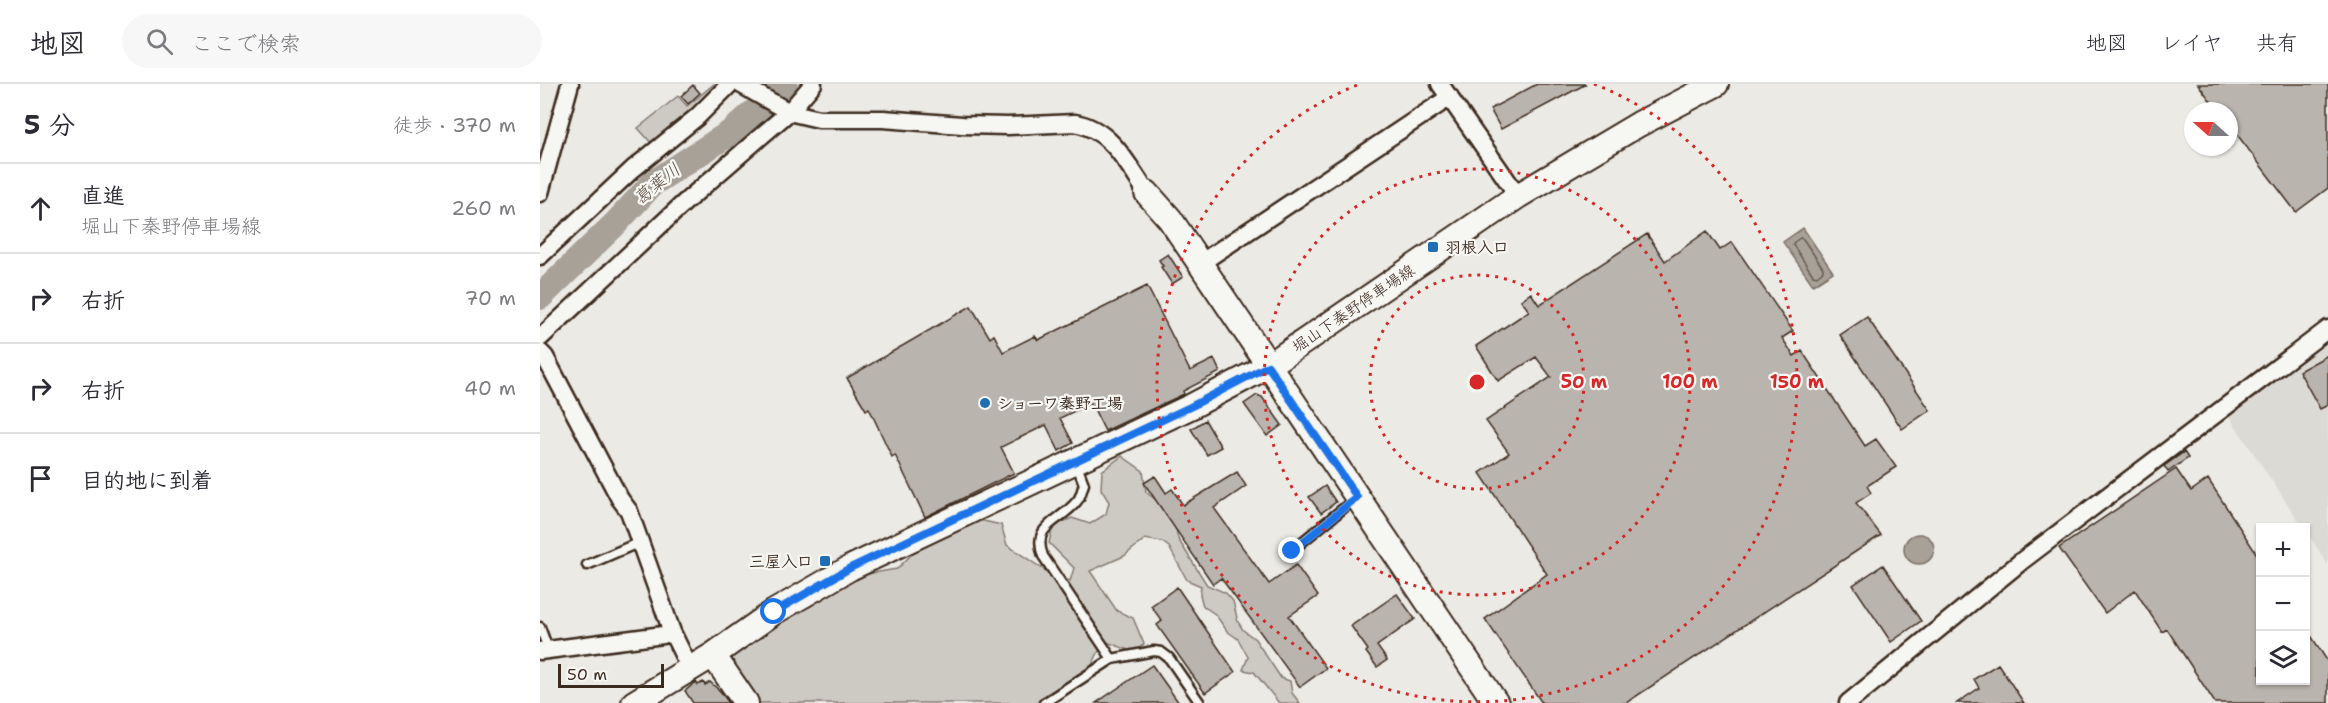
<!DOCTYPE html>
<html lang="ja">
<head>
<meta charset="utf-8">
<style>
  body { margin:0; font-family:"Shantell Sans","Klee One",sans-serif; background:#f7f7f7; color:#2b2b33 }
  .controls { position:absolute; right:18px; bottom:18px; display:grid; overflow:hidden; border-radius:0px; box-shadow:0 2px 4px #0004 }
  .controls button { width:54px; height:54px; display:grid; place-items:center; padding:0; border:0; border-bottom:2px solid #e1e1e2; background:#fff; color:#2b2b33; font:30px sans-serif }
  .compass { position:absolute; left:1644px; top:18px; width:54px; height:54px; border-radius:50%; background:#fff; box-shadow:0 2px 4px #0004; rotate:291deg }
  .scale { position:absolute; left:18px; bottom:15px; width:106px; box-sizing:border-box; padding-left:6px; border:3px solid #3b2a1e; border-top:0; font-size:16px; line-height:21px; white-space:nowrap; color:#3b2a1e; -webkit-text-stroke:4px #f6f6f2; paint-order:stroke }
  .stop { position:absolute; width:18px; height:18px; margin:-14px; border:4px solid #1a73e8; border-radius:50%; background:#fff }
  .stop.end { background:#1a73e8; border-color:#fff; box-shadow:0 2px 6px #0008 }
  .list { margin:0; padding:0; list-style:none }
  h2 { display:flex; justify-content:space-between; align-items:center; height:78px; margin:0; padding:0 24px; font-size:26px }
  h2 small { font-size:20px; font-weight:400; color:#7c7c81 }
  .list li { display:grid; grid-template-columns:39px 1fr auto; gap:18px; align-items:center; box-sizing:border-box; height:90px; padding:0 24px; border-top:2px solid #e1e1e2 }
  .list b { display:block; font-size:22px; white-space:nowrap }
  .list p { margin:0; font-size:20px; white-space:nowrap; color:#7c7c81 }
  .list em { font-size:20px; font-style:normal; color:#7c7c81 }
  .icon { flex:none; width:33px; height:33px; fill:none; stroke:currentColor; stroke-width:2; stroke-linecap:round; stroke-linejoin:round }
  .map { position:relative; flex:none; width:1788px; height:619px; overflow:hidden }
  header { display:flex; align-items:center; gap:36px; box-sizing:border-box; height:84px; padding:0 30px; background:#fff; border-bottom:2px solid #e1e1e2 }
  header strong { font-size:28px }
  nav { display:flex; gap:33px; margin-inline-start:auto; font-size:21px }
  .search { width:420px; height:54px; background:#f7f7f7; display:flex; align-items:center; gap:15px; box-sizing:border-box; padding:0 21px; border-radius:33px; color:#7c7c81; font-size:22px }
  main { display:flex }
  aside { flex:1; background:#fff }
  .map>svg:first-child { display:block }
</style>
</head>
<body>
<header>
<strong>地図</strong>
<div class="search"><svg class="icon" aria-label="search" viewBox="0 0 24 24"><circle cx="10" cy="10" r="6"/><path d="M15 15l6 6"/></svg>ここで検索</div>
<nav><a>地図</a><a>レイヤ</a><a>共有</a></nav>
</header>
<main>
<aside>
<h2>5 分<small>徒歩 · 370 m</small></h2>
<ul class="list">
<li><svg class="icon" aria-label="ahead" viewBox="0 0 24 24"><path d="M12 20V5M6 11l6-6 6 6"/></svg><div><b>直進</b><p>堀山下秦野停車場線</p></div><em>260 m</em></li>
<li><svg class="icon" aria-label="right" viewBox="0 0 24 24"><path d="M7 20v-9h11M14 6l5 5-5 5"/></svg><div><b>右折</b></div><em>70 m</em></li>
<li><svg class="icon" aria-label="right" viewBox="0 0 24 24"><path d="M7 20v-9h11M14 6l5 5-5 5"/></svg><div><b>右折</b></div><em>40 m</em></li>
<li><svg class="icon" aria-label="arrive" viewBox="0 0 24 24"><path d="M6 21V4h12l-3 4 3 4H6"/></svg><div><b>目的地に到着</b></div></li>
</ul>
</aside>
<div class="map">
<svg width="1788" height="619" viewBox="0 0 1788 619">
  <rect width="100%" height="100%" fill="#ebeae5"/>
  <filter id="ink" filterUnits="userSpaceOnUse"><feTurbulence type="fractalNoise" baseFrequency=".0167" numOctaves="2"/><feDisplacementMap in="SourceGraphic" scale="12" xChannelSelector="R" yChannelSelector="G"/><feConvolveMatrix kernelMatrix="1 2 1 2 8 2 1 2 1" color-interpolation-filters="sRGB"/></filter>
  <g filter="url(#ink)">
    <!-- built -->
    <path fill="#dcdad4" d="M 1788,255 L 1788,481 L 1766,447 L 1766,444 L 1763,443 L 1688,331 Z"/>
    <!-- green -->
    <path fill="#cdcac4" stroke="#847a71" stroke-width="1.5" d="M 174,0 L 183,0 L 114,62 L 98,44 L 138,12 L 147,22 Z
      M 582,372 L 603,387 L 606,408 L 620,419 L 635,440 L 638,455 L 667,501 L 686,509 L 693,517 L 698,538 L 703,546 L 715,555 L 741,594 L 750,597 L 752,609 L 760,619 L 739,619 L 714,588 L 703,586 L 708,573 L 698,555 L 687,547 L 675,530 L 663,522 L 660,511 L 661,502 L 647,496 L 629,463 L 622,458 L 605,455 L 584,472 L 550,487 L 577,527 L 593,534 L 604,560 L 594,568 L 564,557 L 552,581 L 550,593 L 506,619 L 216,619 L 190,582 L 192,571 L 239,537 L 271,522 L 287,509 L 327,490 L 357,485 L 382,460 L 439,436 L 461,441 L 467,461 L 506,487 L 530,497 L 534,484 L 509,459 L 513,442 L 532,434 L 550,440 L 566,430 L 569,418 L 561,405 L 562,387 Z"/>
    <!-- water -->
    <path fill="#a8a198" stroke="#7c7167" stroke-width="1.5" d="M 1263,144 L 1293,188 L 1273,201 L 1243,158 Z
      M1364 465a15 15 0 1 1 30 0a15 15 0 1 1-30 0Z"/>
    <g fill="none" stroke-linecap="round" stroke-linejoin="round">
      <!-- shore -->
      <path stroke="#675a4f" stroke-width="1.5" d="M 1260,154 L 1263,155 L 1283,184 L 1283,187 L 1277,192 L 1273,191 L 1253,161 L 1254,158 Z"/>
      <!-- river -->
      <path stroke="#a8a198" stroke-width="26" d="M 0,213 L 76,139 L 113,99 L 193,47 L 245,0"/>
    </g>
    <!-- building -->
    <path fill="#bab4ae" stroke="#3b2a1e" stroke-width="1.5" d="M 997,0 L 1046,0 L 961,45 L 950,25 Z
      M 1658,0 L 1788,0 L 1788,104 L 1756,128 L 1689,40 L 1689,27 L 1678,27 Z
      M 153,1 L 160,9 L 148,20 L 141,12 Z
      M 1167,147 L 1180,166 L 1192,158 L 1253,247 L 1242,254 L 1254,272 L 1262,267 L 1325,362 L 1336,355 L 1356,383 L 1327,402 L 1331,409 L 1316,419 L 1341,451 L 1086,619 L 1002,619 L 945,535 L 1007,490 L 940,389 L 969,369 L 946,337 L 1011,293 L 996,273 L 958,297 L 936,262 L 989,227 L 981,216 L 991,209 L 999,221 L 1107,150 L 1125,177 Z
      M 628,170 L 643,193 L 632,200 L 621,183 L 623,182 L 619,176 Z
      M 607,202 L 650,287 L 674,275 L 680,288 L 643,307 L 644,310 L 565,347 L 551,319 L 520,334 L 533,359 L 519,367 L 506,341 L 461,363 L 474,389 L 385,433 L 355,371 L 352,373 L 329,324 L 326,326 L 307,294 L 431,222 L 450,254 L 454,251 L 463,268 L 495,252 L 498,256 Z
      M 1327,233 L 1390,326 L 1362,345 L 1300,251 Z
      M 1788,271 L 1788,321 L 1780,325 L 1759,287 Z
      M 717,311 L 722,313 L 742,341 L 727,352 L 704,320 Z
      M 665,336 L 681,363 L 667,371 L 651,345 Z
      M 1644,368 L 1648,374 L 1628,388 L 1624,382 Z
      M 1636,385 L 1651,407 L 1668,395 L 1720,475 L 1720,597 L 1766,597 L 1766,544 L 1788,578 L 1788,619 L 1675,619 L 1627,545 L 1622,548 L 1595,506 L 1565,529 L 1519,464 Z
      M 697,388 L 706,402 L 674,424 L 729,500 L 756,481 L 778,512 L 749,532 L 786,584 L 760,603 L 681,494 L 673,500 L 604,399 L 615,392 L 626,409 L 632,405 L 643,421 Z
      M 785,402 L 796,418 L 781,429 L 769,413 Z
      M 1343,481 L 1381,537 L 1351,558 L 1313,501 Z
      M 637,503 L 695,588 L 665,609 L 617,541 L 622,537 L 611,522 Z
      M 857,510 L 875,535 L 837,562 L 847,576 L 837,583 L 826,568 L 828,566 L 811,542 Z
      M 1458,580 L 1484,619 L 1417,619 L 1439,604 L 1434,595 Z
      M 612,581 L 639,619 L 556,619 Z
      M 156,598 L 158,601 L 163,598 L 165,601 L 170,598 L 180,607 L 189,619 L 153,619 L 145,607 Z"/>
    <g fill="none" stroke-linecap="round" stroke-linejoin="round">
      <defs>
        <path id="lane" d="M 536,379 L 544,400 C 542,405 541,413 537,417 C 521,438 491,440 503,472 L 572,575
          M 751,467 L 816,414
          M 47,481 L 100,458
          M 0,543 L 8,565
          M 504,619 L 572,575 L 614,567 L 621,568 L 629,574 L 660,619"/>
        <path id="street" d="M 200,0 L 249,28 L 279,35 L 343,35 L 422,41 L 468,42 L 535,39 C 571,45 588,81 607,109
          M 900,0 L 978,112
          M 0,109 L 30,0
          M 0,172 L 93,85 L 157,33 L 190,0
          M 659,180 L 910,13
          M 0,254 L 144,119 L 249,28 L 273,0
          M 0,268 L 5,273 L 80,415 L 89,427 L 132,548 L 150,585
          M 0,567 L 123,551 L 132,548
          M 1308,619 L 1483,476 L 1788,245"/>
        <path id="secondary" d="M 607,109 L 630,135 L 956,619
          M 173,571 L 206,619
          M 94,619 L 173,571 L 234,528 L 310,484 L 652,322 L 728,282 L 978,112 L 1099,40 L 1176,0"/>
      </defs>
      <!-- lane casing -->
      <use href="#lane" stroke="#3b2a1e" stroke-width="13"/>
      <!-- street casing -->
      <use href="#street" stroke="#3b2a1e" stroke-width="21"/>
      <!-- secondary casing -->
      <use href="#secondary" stroke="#3b2a1e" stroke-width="28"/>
      <!-- lane -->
      <use href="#lane" stroke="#f6f6f2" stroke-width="8"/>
      <!-- street -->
      <use href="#street" stroke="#f6f6f2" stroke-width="16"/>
      <!-- secondary -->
      <use href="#secondary" stroke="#f6f6f2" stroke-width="24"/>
    </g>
  </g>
  <g fill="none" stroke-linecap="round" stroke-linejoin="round" filter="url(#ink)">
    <!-- route -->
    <path stroke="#1a73e8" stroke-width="8" d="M 234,528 L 310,484 L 652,322 L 728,282 L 817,413 L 752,467"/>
  </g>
  <!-- distance rings -->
  <g fill="none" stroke="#d62828" stroke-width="3" stroke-dasharray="3 6">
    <circle cx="937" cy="298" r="107"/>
    <circle cx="937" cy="298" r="213"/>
    <path d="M1054 0A320 320 0 1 1 820 0"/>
  </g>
  <!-- markers -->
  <g fill="#1f6fb2" stroke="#f6f6f2" stroke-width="2">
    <rect x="887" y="157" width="12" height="12" rx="3"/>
    <circle cx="445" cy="319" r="6"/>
    <rect x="279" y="471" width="12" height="12" rx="3"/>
  </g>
  <g text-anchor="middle" stroke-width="4.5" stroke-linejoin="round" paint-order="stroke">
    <!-- poi labels -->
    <g font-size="16" font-weight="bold" fill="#3b2a1e" stroke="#f6f6f2" text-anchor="start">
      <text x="905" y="169">羽根入口</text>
      <text x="457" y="325">ショーワ秦野工場</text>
      <text x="273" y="483" text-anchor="end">三屋入口</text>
    </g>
    <!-- street labels -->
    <g font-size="16" fill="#3b2a1e" stroke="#f6f6f2">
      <text transform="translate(813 224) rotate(-34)" y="6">堀山下秦野停車場線</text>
    </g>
    <!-- water labels -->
    <g font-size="18" font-style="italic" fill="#615449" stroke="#f6f6f2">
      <text transform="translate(117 100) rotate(-39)" y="6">葛葉川</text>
    </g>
  </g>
  <circle cx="937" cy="298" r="9" fill="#d62828" stroke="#f6f6f2" stroke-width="3"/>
  <g font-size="18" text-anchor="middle" font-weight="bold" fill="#d62828" stroke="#f6f6f2" stroke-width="4.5" stroke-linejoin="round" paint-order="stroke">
    <text x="1044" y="304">50 m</text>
    <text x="1150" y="304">100 m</text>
    <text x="1257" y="304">150 m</text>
  </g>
</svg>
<div class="controls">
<button>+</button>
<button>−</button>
<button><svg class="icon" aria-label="layers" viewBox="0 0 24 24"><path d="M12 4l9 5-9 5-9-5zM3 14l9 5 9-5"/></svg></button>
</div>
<svg class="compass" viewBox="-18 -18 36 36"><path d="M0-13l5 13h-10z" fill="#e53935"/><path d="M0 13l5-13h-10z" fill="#7c7c81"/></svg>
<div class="scale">50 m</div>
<div class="stop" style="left:234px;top:528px"></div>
<div class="stop end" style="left:752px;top:467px"></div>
</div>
</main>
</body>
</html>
